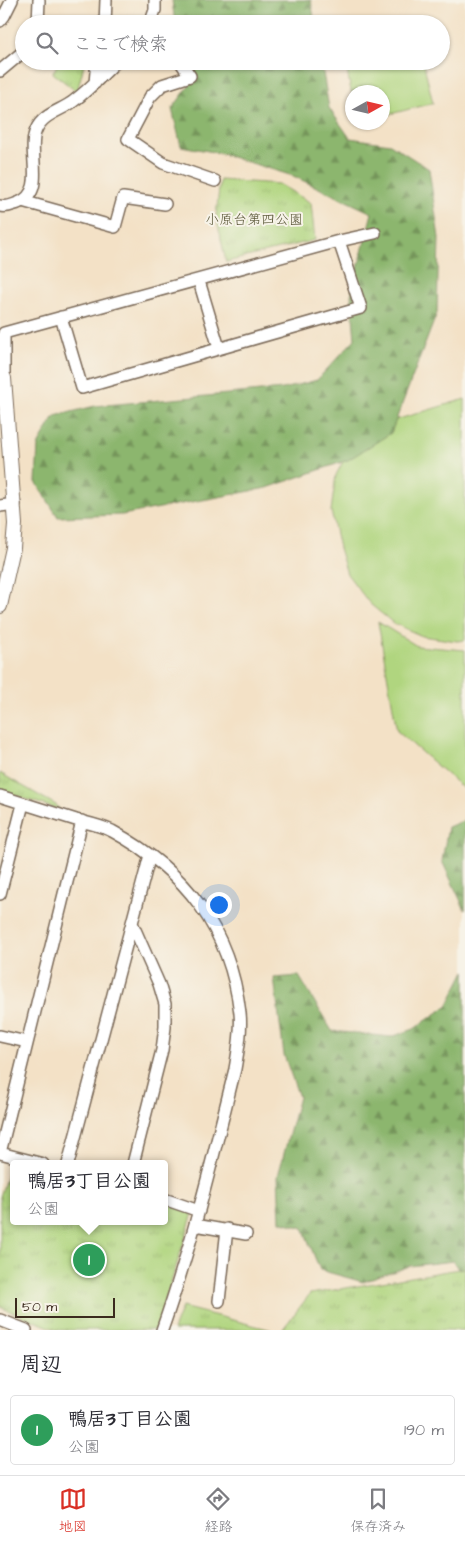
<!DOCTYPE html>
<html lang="ja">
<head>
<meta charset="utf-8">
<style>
  body { margin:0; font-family:"Architects Daughter","Klee One",sans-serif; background:#f2f2f3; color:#2b2b33 }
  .compass { position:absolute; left:345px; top:85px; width:45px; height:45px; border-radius:50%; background:#fff; box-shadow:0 1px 4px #0004; rotate:82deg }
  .scale { position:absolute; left:15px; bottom:12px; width:100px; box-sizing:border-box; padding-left:5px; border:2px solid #3b2a1e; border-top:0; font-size:14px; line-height:18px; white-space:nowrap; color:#3b2a1e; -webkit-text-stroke:4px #f7f3e8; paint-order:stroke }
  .you { position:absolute; left:218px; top:904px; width:18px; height:18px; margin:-12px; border:4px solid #fff; border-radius:50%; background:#1a73e8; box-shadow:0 0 0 8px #1a73e833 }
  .badge { display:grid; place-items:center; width:32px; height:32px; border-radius:50%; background:#d93025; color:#fff; font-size:16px; font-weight:700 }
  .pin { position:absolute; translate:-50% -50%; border:2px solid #fff; box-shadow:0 1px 5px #0006 }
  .popup { position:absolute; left:10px; top:1160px; width:158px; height:65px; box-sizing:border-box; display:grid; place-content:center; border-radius:5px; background:#fff; filter:drop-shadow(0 1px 4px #0005); font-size:16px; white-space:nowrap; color:#7c7c81 }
  .popup b { font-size:19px; color:#2b2b33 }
  .popup::after { content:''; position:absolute; left:50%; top:100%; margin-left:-10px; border:10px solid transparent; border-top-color:#fff }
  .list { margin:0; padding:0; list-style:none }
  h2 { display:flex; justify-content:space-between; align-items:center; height:65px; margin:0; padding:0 20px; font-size:21px }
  h2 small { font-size:16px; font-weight:400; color:#7c7c81 }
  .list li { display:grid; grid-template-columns:32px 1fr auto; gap:15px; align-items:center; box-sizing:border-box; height:70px; margin:0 10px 10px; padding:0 10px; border:1px solid #e1e1e2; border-radius:5px }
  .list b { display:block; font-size:19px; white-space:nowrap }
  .list p { margin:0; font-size:16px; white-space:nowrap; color:#7c7c81 }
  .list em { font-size:16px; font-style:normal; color:#7c7c81 }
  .icon { flex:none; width:28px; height:28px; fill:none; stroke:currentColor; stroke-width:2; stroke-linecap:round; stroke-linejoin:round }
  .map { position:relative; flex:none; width:465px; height:1330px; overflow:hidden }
  .search { position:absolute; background:#fff; box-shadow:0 1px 4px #0004; left:15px; right:15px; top:15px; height:55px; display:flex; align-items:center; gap:12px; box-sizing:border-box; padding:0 18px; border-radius:28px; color:#7c7c81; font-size:19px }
  .sheet { height:145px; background:#fff }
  nav { display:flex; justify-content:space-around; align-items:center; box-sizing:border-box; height:70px; border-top:1px solid #e1e1e2; background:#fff; font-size:14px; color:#7c7c81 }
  nav a { display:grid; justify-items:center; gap:2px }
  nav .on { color:#d93025 }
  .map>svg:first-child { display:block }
</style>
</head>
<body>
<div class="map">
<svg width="465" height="1330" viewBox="0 0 465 1330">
  <defs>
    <pattern id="forest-firs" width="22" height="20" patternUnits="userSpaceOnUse" patternTransform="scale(1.25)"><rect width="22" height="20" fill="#8cb66e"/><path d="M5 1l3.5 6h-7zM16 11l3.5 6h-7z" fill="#74945a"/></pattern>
    <pattern id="park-tufts" width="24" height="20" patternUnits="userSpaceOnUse" patternTransform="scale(1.25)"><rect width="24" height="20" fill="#b0d57f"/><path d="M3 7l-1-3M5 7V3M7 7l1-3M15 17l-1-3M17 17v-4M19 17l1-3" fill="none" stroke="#98b76d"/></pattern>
  </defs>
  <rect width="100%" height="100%" fill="#f7f3e8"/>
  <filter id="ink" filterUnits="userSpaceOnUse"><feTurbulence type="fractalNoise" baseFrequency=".02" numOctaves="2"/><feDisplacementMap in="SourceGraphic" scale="10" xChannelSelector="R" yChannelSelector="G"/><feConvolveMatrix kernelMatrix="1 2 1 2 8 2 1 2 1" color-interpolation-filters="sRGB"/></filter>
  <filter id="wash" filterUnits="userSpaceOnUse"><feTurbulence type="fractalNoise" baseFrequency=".0096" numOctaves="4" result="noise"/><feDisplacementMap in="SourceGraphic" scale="20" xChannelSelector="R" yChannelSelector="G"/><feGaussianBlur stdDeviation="1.12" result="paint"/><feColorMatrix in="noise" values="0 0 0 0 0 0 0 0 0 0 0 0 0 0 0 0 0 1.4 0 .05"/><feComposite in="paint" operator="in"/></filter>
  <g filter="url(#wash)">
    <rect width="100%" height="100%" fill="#f3e1c6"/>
    <!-- green -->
    <path fill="#b0d57f" stroke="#76804e" d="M 345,61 L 423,61 L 433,103 L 383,116 L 382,92 L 352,92 L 352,96 Z
      M 465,399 L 465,640 L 457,641 L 422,636 L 393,623 L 370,604 L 347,574 L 339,548 L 331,511 L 336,475 L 359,431 Z
      M 378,622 L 417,646 L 465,650 L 465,790 L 397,731 Z"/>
    <!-- forest -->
    <path fill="url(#forest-firs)" stroke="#647046" d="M 172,0 L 311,0 L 315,24 L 175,24 Z
      M 188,61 L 321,61 L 329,108 L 350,138 L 390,144 L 429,169 L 439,238 L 437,313 L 391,433 L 348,460 L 267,488 L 122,515 L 58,517 L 36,482 L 38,445 L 55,416 L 95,406 L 283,389 L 317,380 L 355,339 L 351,295 L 372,213 L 293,176 L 219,153 L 181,146 L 172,109 L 195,78 Z
      M 465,820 L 465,910 L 442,861 L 448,827 Z
      M 465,971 L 465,1280 L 453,1261 L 410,1266 L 363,1282 L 320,1270 L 303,1228 L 280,1221 L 278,1176 L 299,1097 L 284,1055 L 274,978 L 299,976 L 332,1031 L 391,1037 L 414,1029 L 447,1006 Z"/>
    <!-- park -->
    <path fill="url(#park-tufts)" stroke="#76804e" d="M 59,61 L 85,61 L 77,92 L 53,73 Z
      M 220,180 L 279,184 L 311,203 L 315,240 L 226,262 L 216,216 Z
      M 0,773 L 56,805 L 60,810 L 0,791 Z
      M 10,1165 L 14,1166 L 14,1221 L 164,1221 L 164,1202 L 193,1213 L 156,1330 L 57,1330 L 0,1307 L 0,1197 Z
      M 465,1268 L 465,1330 L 282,1330 L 310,1294 Z
      M 182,1307 L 272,1330 L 173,1330 Z"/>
  </g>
  <g filter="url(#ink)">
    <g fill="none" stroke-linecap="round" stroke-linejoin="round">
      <defs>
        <path id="minor" d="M 0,21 L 4,16 L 12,0
          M 38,24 L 39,0
          M 105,24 L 106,0
          M 150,24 L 155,10 L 155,0
          M 180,61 L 190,76 L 162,85 L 150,97 L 128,139 L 163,163 L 215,181
          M 0,71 L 24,51
          M 95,83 L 97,61
          M 22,201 L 115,227 L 123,198 L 165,204
          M 0,206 C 7,208 12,205 18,203 C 48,192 26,151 36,130 C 43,113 62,111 75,100 C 90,89 103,74 117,61
          M 199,281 L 219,348
          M 61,317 L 82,388 L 361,308 L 339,241
          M 0,379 L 4,378 L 4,333 L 339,241 L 375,233
          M 0,506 L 15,504
          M 0,796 C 25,804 51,812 76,820 C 88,823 102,826 112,831 C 186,871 230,929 240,1013 C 242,1031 238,1051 235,1069 C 213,1157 192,1245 162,1330
          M 0,894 L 23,804
          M 132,923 L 159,984 L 165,1004 L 165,1027 L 162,1050 L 133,1164
          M 0,1036 L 27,1042
          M 0,1153 L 82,821
          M 0,1153 L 43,1164
          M 68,1164 L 150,855
          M 164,1199 L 199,1211
          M 195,1225 L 246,1234
          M 219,1301 L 227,1229
          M 0,1320 L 26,1330"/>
        <path id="tertiary" d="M 0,606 L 13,548 L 15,524 L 4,378"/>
      </defs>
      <!-- minor casing -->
      <use href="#minor" stroke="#7b6a59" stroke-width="14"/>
      <!-- tertiary casing -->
      <use href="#tertiary" stroke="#7b6a59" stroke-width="16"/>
      <!-- minor -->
      <use href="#minor" stroke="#fff" stroke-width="11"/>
      <!-- tertiary -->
      <use href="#tertiary" stroke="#fff" stroke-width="14"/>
    </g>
  </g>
  <g text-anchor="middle" stroke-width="4" stroke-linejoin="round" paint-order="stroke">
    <!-- park labels -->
    <g font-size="14" fill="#585536" stroke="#f7f3e8">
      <text x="254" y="224">小原台第四公園</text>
    </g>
  </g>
</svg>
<svg class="compass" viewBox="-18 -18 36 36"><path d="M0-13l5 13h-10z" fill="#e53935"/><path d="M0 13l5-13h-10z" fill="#7c7c81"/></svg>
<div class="scale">50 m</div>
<div class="you"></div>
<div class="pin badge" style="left:89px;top:1260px;background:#2e9e5b">1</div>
<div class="popup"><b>鴨居3丁目公園</b>公園</div>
<div class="search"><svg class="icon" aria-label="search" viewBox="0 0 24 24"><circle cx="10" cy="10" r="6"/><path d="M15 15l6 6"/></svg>ここで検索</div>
</div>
<section class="sheet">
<h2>周辺<small></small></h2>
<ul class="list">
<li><span class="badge" style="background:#2e9e5b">1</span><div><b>鴨居3丁目公園</b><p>公園</p></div><em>190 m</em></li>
</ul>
</section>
<nav>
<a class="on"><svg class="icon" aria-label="map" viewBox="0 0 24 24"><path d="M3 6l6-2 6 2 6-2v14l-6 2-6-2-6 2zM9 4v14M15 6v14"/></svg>地図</a>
<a><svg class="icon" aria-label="directions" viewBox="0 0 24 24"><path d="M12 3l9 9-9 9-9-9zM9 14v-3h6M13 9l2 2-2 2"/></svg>経路</a>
<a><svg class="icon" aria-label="saved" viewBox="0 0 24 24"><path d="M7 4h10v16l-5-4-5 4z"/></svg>保存済み</a>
</nav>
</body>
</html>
